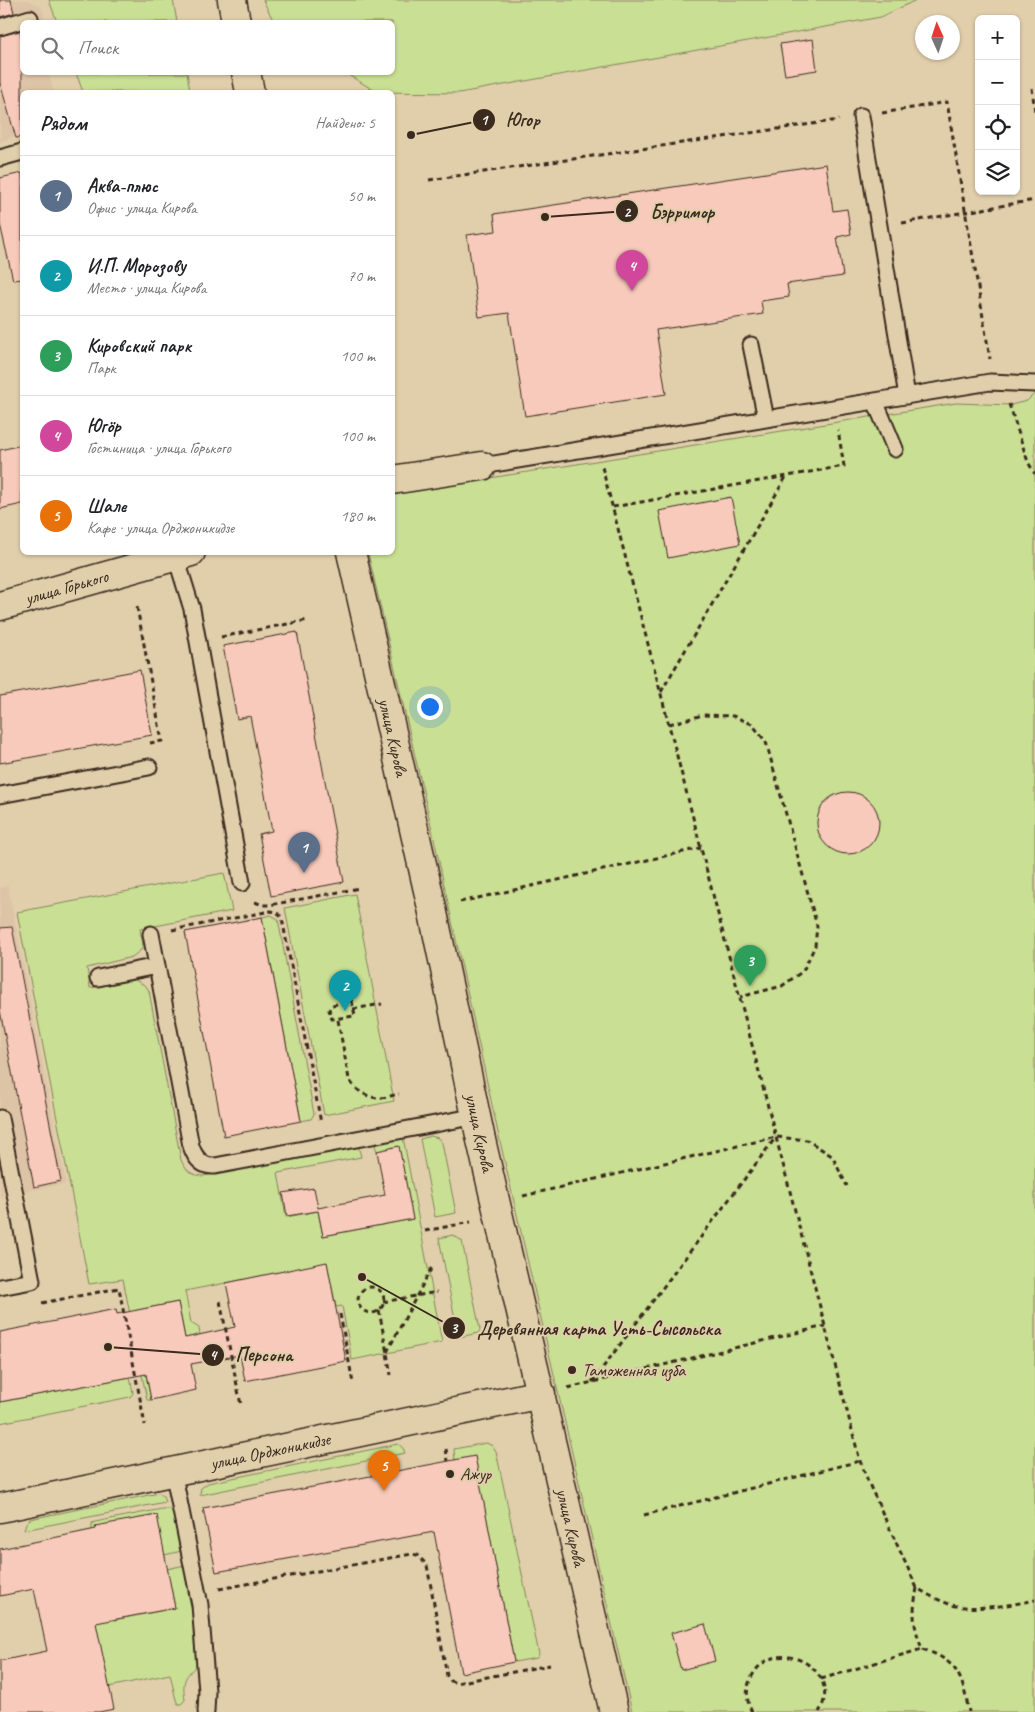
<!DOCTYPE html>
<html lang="ru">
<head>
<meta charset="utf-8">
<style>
  body { margin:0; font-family:Caveat,sans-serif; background:#f2f2f2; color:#202124 }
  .controls { position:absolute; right:15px; top:15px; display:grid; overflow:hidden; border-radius:8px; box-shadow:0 1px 4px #0004 }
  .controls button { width:45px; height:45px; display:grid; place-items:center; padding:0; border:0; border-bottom:1px solid #e0e0e0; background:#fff; color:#202124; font:25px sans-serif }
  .compass { position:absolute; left:915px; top:15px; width:45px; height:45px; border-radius:50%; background:#fff; box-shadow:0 1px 4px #0004; rotate:357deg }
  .you { position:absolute; left:429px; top:706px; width:18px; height:18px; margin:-12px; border:4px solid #fff; border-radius:50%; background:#1a73e8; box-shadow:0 0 0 8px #1a73e833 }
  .badge { display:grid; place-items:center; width:32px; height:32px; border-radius:50%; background:#3b2a1e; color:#fff; font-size:16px; font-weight:700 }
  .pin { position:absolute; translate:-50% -41px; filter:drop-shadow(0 1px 2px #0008) }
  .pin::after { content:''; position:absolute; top:26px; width:18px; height:15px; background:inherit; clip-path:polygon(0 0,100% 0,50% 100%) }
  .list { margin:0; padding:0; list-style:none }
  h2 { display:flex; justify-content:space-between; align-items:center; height:65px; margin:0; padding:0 20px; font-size:21px }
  h2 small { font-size:16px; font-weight:400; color:#757577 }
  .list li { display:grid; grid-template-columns:32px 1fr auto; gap:15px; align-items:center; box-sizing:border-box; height:80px; padding:0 20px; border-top:1px solid #e0e0e0 }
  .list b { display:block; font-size:19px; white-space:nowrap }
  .list p { margin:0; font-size:16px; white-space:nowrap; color:#757577 }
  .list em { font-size:16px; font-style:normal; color:#757577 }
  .icon { flex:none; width:28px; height:28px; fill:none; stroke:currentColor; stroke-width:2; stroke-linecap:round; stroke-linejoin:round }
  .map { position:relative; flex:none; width:1035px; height:1712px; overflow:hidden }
  .search { position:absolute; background:#fff; box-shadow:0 1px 4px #0004; left:20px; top:20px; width:375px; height:55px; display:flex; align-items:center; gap:12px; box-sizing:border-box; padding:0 18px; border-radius:8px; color:#757577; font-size:19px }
  .panel { position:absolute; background:#fff; box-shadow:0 1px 4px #0004; left:20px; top:90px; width:375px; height:465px; border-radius:8px }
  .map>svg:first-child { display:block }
</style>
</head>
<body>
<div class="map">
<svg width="1035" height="1712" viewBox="0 0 1035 1712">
  <rect width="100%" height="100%" fill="#e1cfac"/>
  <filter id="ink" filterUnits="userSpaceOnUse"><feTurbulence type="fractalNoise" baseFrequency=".02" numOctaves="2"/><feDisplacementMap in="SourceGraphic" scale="10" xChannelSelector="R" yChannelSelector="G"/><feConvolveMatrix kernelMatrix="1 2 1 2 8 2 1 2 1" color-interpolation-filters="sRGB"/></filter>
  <g filter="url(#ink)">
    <!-- built -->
    <path fill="#dec4a7" d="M 0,0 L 28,0 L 39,5 L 44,13 L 45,22 L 22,22 L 22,72 L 49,73 L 54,92 L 22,92 L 22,134 L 0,142 Z
      M 8,886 L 66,1184 L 0,1196 L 0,888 Z"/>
    <!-- green -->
    <path fill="#c9df94" stroke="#828459" d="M 49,0 L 173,0 L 177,22 L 57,22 Z
      M 263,0 L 916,0 L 881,17 L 459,93 L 377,92 L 345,73 L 392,72 L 392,22 L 274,22 Z
      M 76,73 L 187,73 L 190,92 L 83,92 Z
      M 1035,393 L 1035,1712 L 632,1712 L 499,1137 L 433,834 L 368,553 L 392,552 L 393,496 L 403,492 L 956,403 L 1011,405 L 1027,401 Z
      M 224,873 L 232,911 L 140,929 L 143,946 L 141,950 L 132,957 L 87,968 L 90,988 L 135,980 L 146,986 L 149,991 L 181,1160 C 186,1171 191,1175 203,1176 L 358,1145 L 361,1157 L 278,1173 L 286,1217 L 318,1211 L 323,1236 L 413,1219 L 399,1147 L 377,1151 L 375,1146 L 377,1143 L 403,1137 L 442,1342 L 352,1360 L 342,1306 L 336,1307 L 327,1263 L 185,1291 L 191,1323 L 199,1328 L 200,1335 L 185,1338 L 178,1302 L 133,1311 L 151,1400 L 147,1400 L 123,1279 L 89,1284 L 17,912 Z
      M 355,894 L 394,1101 L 324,1115 L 285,908 Z
      M 271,915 L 278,919 L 314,1114 L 311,1119 L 301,1121 L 262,917 Z
      M 431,1136 L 438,1138 L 442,1143 L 456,1213 L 435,1217 L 420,1139 Z
      M 453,1235 L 462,1241 L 480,1330 L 478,1333 L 460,1337 L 458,1334 L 439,1238 Z
      M 130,1377 L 133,1393 L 130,1397 L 0,1423 L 0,1402 Z
      M 486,1443 L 491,1445 L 496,1451 L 539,1654 L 537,1658 L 514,1662 L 475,1457 L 455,1460 L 454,1449 Z
      M 398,1444 L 403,1448 L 405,1453 L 200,1495 L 201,1488 L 208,1483 Z
      M 159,1493 L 163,1496 L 165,1502 L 24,1530 L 26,1523 L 30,1519 Z
      M 162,1509 L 175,1509 L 182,1551 L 164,1555 L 156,1515 L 96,1527 L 114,1620 L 175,1608 L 167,1569 L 185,1565 L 188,1567 L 200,1663 C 184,1676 182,1681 185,1700 L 181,1704 L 178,1704 L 176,1700 L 170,1674 L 109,1687 L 77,1533 L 92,1530 L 92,1523 L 95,1522 Z"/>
    <!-- building -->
    <path fill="#f8cabb" stroke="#3b2a1e" d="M 0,0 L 11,0 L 14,13 L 0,17 Z
      M 20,31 L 22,41 L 22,137 L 16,138 L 0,83 L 0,36 Z
      M 813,39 L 817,70 L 785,75 L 780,44 Z
      M 826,164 L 833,211 L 847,209 L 851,234 L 837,237 L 843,276 L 787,284 L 789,297 L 761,301 L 763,314 L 656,330 L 666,394 L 525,416 L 509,313 L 479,317 L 467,235 L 496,231 L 494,214 Z
      M 22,173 L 22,279 L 13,280 L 0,224 L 0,178 Z
      M 22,445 L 22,504 L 0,509 L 0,450 Z
      M 731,497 L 740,544 L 668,558 L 659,511 Z
      M 297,632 L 344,882 L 271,896 L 259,834 L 272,831 L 250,716 L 237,719 L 223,646 Z
      M 140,670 L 152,735 L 0,763 L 0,696 Z
      M817 823a31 31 0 1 1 62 0a31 31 0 1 1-62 0Z
      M 262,917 L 301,1121 L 224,1136 L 185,932 Z
      M 12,927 L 61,1181 L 34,1187 L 0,1010 L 0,928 Z
      M 399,1146 L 413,1219 L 323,1236 L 318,1211 L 287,1216 L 283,1193 L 314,1188 L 318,1208 L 385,1195 L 377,1151 Z
      M 327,1262 L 346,1361 L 245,1381 L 240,1355 L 191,1364 L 196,1390 L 151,1400 L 146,1374 L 0,1402 L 0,1332 L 116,1309 L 117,1314 L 178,1302 L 185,1338 L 235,1327 L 226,1283 Z
      M 475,1456 L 514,1662 L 461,1673 L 434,1532 L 216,1572 L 203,1508 Z
      M 157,1515 L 175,1608 L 96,1623 L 114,1709 L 99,1712 L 0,1712 L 0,1661 L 47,1651 L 34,1589 L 0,1596 L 0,1549 L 96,1529 L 95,1526 Z
      M 705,1624 L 715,1661 L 681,1670 L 671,1633 Z"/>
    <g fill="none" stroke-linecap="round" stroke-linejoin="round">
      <defs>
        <path id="lane" d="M 0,27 L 30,18
          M 861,116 L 907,396
          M 0,158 L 22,152
          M 751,345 L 766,419
          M 875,401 L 895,449
          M 482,466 L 990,382 L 1035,384
          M 176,557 L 192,609 L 242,883
          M 0,795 L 149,767
          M 151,934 L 191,1146 C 195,1158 202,1167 215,1166 L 477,1116
          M 98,978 L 157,966
          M 0,1118 L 32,1281 L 0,1287
          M 173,1471 L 200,1605 L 207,1691 L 206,1712"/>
        <g id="street">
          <path d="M 392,480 L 482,466"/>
          <path id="s1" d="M 351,552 L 432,908 L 481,1140 L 614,1712"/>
          <path id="s2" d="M 0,1508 L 541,1394"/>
        </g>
        <g id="secondary">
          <path d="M 232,0 L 236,22"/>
          <path d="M 246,72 L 250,92"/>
          <path id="s3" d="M 0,606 L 191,552"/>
        </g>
      </defs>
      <!-- lane casing -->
      <use href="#lane" stroke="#3b2a1e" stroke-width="19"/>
      <!-- street casing -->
      <use href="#street" stroke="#3b2a1e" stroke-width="31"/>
      <!-- secondary casing -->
      <use href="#secondary" stroke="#3b2a1e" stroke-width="31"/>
      <!-- path -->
      <path stroke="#3b2a1e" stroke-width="3" stroke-dasharray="5 4" stroke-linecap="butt" d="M 1032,88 L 1035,112
        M 882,113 L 947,102 L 990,359
        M 429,180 L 839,120
        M 902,223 L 1035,200
        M 1009,404 L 1028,462 L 1035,474
        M 602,467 L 860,1461 L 870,1486 L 917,1588 C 928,1595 940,1601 952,1605 C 975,1611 1012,1605 1035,1600
        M 613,507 L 844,466 L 838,430
        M 137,607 L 162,741 L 150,743
        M 221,637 L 308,620
        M 661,692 L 786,477
        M 669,724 L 703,715 L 733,716 L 752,724 L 766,742 L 817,926 L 815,946 L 803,971 L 782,986 L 740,997
        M 255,902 L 262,905 L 270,905 L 360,888
        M 460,902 L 701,848
        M 172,930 L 271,911 L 277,912 L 282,918 L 321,1123
        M 352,1001 L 355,1016 L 332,1019 L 329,1010 L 332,1005 Z
        M 353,1009 L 382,1004
        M 338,1020 L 349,1079 C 354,1089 367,1098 379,1098 C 385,1098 393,1095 399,1094
        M 523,1196 L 776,1137 L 807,1140 L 832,1156 L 847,1186
        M 425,1231 L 471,1222
        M358 1300a13 13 0 1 1 26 0a13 13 0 1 1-26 0Z
        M 220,1301 L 241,1405
        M 383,1302 L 437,1292
        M 42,1303 L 119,1288 L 145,1425
        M 379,1310 L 391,1375
        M 340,1314 L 353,1383
        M 387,1352 L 432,1267
        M 592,1382 L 776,1137
        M 568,1388 L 825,1326
        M 446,1449 L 448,1461
        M 644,1515 L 860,1461
        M 917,1588 C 912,1615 913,1623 922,1649 C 959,1661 962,1677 969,1712
        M 219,1589 L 412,1554 L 417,1555 L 427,1565 L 447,1676 L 451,1681 L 456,1683 L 550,1665
        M 821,1679 L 922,1649
        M 752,1712 C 747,1703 746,1692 749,1683 C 769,1628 846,1669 819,1712"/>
      <!-- lane -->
      <use href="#lane" stroke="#e1cfac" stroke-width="15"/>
      <!-- street -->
      <use href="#street" stroke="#e1cfac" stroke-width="28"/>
      <!-- secondary -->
      <use href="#secondary" stroke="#e1cfac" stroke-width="28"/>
    </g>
  </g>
  <!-- markers -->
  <g fill="#3b2a1e" stroke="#e1cfac" stroke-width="2">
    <circle cx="572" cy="1370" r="5"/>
    <circle cx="450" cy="1474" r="5"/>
  </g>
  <g text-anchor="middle" stroke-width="4" stroke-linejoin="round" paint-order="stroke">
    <!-- street labels -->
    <g font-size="18" fill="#3b2a1e" stroke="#e1cfac">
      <text dy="6" stroke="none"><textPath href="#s3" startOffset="69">улица Горького</textPath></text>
      <text dy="6" stroke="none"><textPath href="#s1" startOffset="190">улица Кирова</textPath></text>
      <text dy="6" stroke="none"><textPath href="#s1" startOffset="595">улица Кирова</textPath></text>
      <text dy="6" stroke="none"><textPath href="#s2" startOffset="276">улица Орджоникидзе</textPath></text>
      <text dy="6" stroke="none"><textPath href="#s1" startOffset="1000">улица Кирова</textPath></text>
    </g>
    <!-- poi labels -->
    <g font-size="18" fill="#3b2a1e" stroke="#e1cfac" text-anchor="start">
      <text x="582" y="1376">Таможенная изба</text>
      <text x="460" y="1480">Ажур</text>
    </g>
  </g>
  <!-- callouts -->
  <path fill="none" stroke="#3b2a1e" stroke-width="2" d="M411 135L484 120M545 217L627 211M362 1277L454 1328M108 1347L213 1355"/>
  <g fill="#3b2a1e" stroke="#e1cfac" stroke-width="2">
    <circle cx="411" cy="135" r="5"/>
    <circle cx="545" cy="217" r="5"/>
    <circle cx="362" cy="1277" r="5"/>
    <circle cx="108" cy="1347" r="5"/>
    <circle cx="484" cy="120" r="12"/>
    <circle cx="627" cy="211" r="12"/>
    <circle cx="454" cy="1328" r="12"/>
    <circle cx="213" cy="1355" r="12"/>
  </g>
  <g font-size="15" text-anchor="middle" font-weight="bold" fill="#fff">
    <text x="484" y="125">1</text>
    <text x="627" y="217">2</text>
    <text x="454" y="1333">3</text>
    <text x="213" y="1360">4</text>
  </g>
  <g font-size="19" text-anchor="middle" font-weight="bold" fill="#3b2a1e" stroke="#e1cfac" stroke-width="4" stroke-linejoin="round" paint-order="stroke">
    <text x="523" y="126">Югор</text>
    <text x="682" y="218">Бэрримор</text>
    <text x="599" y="1335">Деревянная карта Усть-Сысольска</text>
    <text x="264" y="1361">Персона</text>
  </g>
</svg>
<div class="controls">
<button>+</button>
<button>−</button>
<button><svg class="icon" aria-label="locate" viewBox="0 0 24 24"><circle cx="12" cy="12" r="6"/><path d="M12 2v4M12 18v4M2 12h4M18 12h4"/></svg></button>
<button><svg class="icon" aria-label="layers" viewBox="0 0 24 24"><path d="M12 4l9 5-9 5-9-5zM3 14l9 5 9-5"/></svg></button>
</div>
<svg class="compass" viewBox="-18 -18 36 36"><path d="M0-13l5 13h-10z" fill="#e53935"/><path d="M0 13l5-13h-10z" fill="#757577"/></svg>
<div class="you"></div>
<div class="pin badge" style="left:304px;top:873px;background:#5c6f8a">1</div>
<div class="pin badge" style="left:345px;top:1011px;background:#0f9aa8">2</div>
<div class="pin badge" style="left:750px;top:986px;background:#2e9e5b">3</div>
<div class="pin badge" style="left:632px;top:291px;background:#d1479c">4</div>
<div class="pin badge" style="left:384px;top:1491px;background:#e8710a">5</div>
<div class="search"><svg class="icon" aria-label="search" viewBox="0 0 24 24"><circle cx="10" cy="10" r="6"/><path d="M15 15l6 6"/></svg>Поиск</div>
<section class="panel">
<h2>Рядом<small>Найдено: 5</small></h2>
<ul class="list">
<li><span class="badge" style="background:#5c6f8a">1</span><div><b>Аква-плюс</b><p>Офис · улица Кирова</p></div><em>50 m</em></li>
<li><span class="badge" style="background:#0f9aa8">2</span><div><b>И.П. Морозову</b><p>Место · улица Кирова</p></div><em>70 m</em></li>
<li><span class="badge" style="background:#2e9e5b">3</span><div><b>Кировский парк</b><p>Парк</p></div><em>100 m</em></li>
<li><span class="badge" style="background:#d1479c">4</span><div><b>Югöр</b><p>Гостиница · улица Горького</p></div><em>100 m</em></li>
<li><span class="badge" style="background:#e8710a">5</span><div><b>Шале</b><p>Кафе · улица Орджоникидзе</p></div><em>180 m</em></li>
</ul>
</section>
</div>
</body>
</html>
